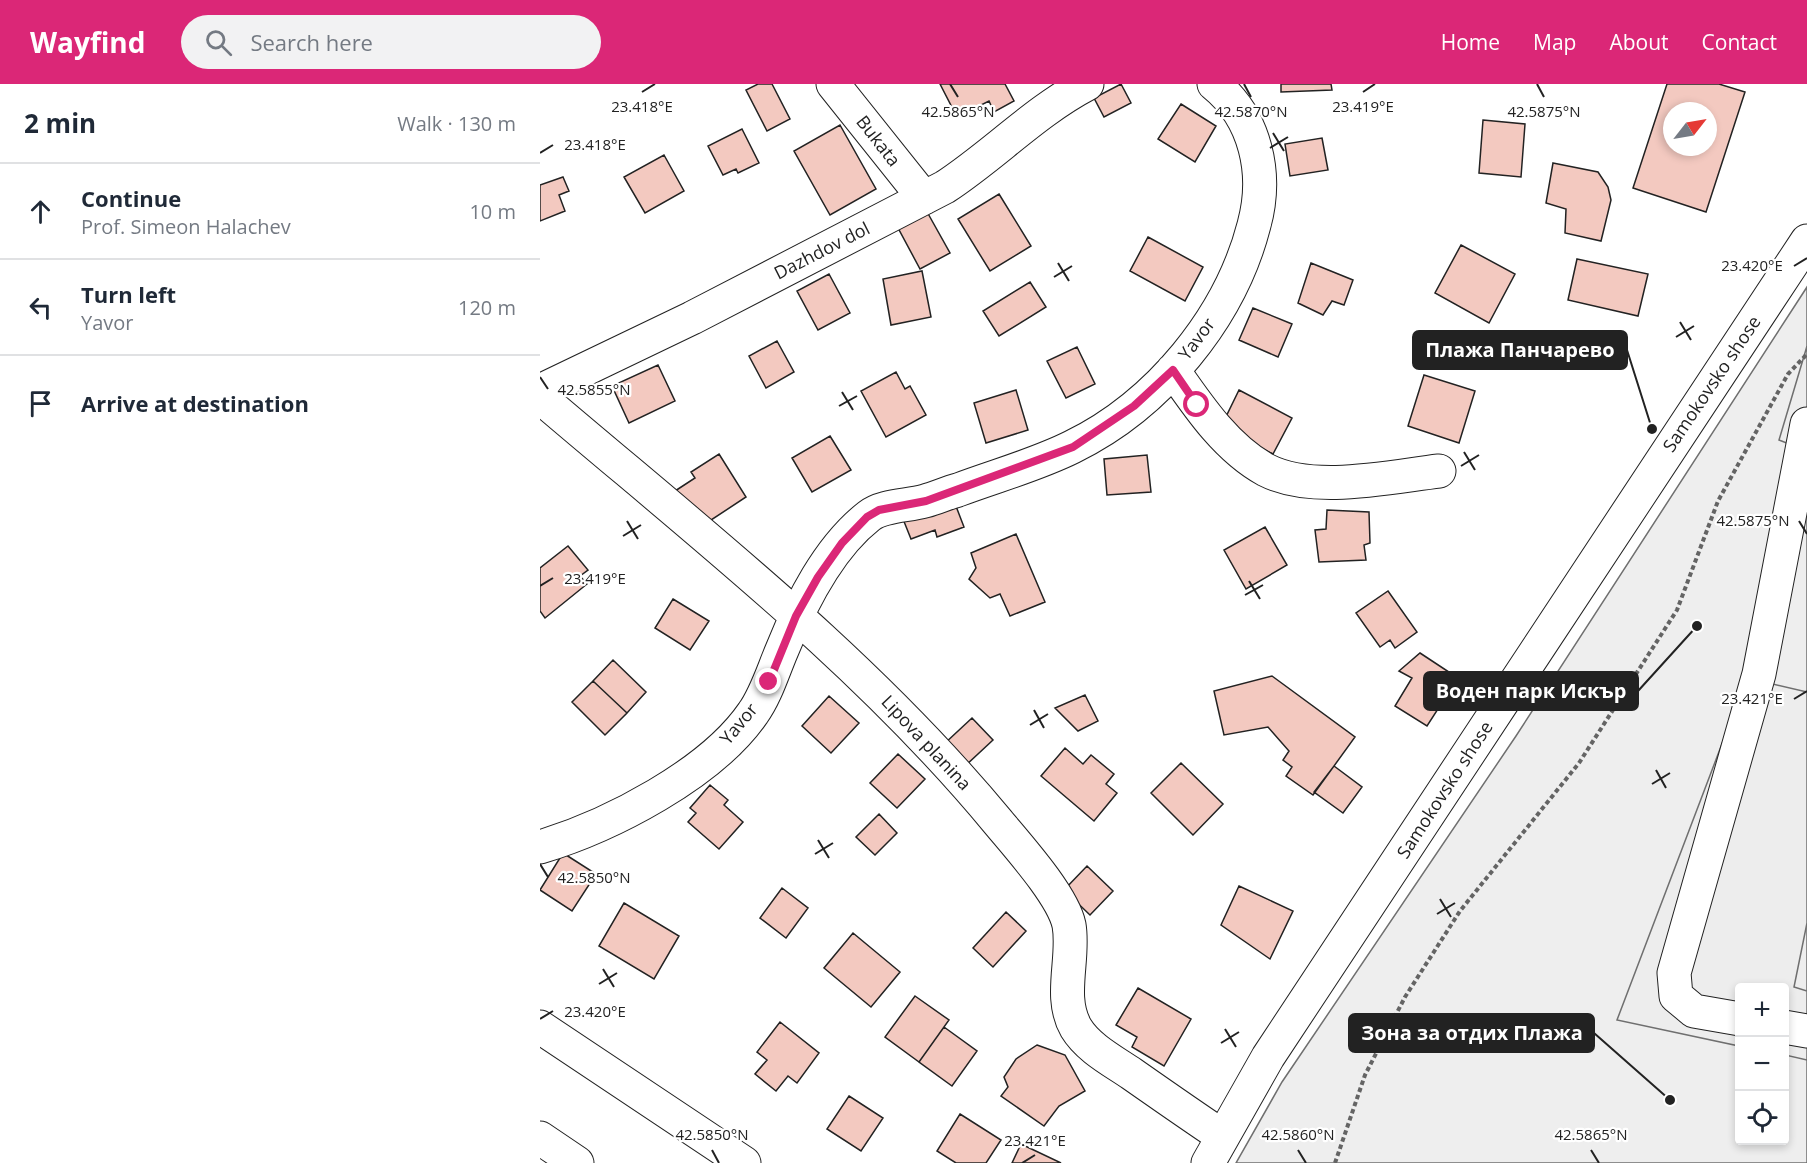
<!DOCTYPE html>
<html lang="en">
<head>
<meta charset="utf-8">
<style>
  body { margin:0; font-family:"Open Sans",sans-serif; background:#f2f2f3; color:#1f2937 }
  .controls { position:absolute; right:18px; bottom:18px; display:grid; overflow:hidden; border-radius:6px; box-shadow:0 3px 9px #0003 }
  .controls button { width:54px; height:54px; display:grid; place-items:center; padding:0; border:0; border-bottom:2px solid #e0e1e3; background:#fff; color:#1f2937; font:30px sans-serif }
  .compass { position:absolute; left:1123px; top:18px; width:54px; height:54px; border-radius:50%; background:#fff; box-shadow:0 3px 9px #0003; rotate:59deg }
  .stop { position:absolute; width:18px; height:18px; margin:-14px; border:4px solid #db2777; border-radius:50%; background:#fff }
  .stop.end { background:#db2777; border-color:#fff; box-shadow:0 2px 6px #0008 }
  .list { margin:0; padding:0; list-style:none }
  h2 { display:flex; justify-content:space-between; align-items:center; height:78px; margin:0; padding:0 24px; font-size:26px }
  h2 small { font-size:20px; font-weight:400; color:#747a83 }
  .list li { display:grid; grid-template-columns:39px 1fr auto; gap:18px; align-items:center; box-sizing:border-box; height:96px; padding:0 24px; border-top:2px solid #e0e1e3 }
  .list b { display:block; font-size:22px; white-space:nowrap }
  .list p { margin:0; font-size:20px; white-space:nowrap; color:#747a83 }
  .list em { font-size:20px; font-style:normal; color:#747a83 }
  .icon { flex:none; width:33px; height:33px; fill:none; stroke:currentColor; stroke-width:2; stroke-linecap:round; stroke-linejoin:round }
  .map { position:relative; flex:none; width:1267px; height:1079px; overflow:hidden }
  header { display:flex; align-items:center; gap:36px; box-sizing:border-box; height:84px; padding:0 30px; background:#db2777; color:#fff }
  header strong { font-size:28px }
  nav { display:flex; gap:33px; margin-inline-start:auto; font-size:21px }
  .search { width:420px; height:54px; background:#f2f2f3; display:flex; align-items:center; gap:15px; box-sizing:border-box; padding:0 21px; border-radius:33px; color:#747a83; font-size:22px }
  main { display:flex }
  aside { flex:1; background:#fff }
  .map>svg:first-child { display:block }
</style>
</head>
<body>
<header>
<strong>Wayfind</strong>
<div class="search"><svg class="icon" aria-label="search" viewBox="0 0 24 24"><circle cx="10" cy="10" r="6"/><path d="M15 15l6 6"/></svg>Search here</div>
<nav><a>Home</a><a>Map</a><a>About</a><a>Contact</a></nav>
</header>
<main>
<aside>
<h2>2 min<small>Walk · 130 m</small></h2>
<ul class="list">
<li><svg class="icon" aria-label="ahead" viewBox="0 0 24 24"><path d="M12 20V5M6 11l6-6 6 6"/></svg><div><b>Continue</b><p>Prof. Simeon Halachev</p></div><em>10 m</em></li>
<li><svg class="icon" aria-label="left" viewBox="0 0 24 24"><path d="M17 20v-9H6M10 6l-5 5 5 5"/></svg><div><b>Turn left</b><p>Yavor</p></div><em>120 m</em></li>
<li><svg class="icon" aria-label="arrive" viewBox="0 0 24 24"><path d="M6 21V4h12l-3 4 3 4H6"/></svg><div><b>Arrive at destination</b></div></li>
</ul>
</aside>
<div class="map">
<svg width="1267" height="1079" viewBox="0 0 1267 1079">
  <rect width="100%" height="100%" fill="#fff"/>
  <!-- green -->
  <path fill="#eee" stroke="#6f6f6f" stroke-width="1.5" fill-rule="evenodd" d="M 1267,203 L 1267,1079 L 696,1079 L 742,998 L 976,652 ZM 1200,904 L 1244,904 L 1244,1056 L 1200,1056 Z"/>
  <!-- parking -->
  <path fill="#ededed" stroke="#6f6f6f" stroke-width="1.5" d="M 1267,262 L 1267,367 L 1239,356 Z
    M 1207,594 L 1267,608 L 1267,839 L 1254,903 L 1267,907 L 1267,976 L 1245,971 L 1244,904 L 1200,904 L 1199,962 L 1077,936 Z"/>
  <!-- building -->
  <path fill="#f3c9c0" stroke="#222" stroke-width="1.5" fill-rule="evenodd" d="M 218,0 L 232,0 L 250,35 L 227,47 L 206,6 Z
    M 400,0 L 465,0 L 474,17 L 454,28 L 449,17 L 417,33 Z
    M 581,0 L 591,19 L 564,33 L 554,14 Z
    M 741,0 L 791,0 L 792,6 L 741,8 Z
    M 1127,0 L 1179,0 L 1205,8 L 1166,128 L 1093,104 ZM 1132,27 L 1168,27 L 1168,63 L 1132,63 Z
    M 641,20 L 676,42 L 655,78 L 618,55 Z
    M 943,36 L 985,40 L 981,93 L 939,89 Z
    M 300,41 L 336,105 L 290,131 L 254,67 Z
    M 202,45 L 219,79 L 198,89 L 196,85 L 183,91 L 168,62 Z
    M 782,54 L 788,86 L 750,92 L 745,60 Z
    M 124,71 L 144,107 L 105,129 L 84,93 Z
    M 1013,79 L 1058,88 L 1068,103 L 1071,116 L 1061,157 L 1025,149 L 1026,125 L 1006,119 Z
    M 23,93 L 29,107 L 19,111 L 25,127 L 0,137 L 0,101 Z
    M 459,110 L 491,162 L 450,187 L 418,135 Z
    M 386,126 L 410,169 L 380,185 L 357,142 Z
    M 608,153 L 663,183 L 645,217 L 590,187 Z
    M 921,161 L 975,190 L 949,239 L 895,209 Z
    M 1037,175 L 1108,190 L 1098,232 L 1028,216 Z
    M 771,179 L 813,196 L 804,221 L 792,217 L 783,231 L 758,219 Z
    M 382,187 L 391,233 L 351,241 L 343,195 Z
    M 289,190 L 310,229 L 278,246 L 257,207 Z
    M 490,198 L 506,223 L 459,252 L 443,227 Z
    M 713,224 L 752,240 L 738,273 L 699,256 Z
    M 237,257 L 254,288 L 226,304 L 209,272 Z
    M 537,263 L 555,300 L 526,314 L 507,277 Z
    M 118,281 L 135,317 L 89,339 L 72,302 Z
    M 356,288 L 365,305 L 370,302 L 386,331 L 346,353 L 321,307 Z
    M 884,291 L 935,307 L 919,359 L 868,342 Z
    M 476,306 L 488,346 L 446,359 L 434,319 Z
    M 699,306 L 752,334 L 733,370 L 681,343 Z
    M 290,352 L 311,386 L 272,408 L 252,374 Z
    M 179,370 L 206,413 L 165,440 L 135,407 L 155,394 L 151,388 Z
    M 607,371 L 611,408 L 567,411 L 564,375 Z
    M 414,417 L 424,443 L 397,453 L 395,446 L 371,455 L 363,435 Z
    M 787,426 L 829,428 L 830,459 L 824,461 L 826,476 L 779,478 L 775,446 L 786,445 Z
    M 725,443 L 747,481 L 706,505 L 684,466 Z
    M 476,450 L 505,518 L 470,532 L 460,510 L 450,514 L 429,495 L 436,484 L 431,469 Z
    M 28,462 L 48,486 L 40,492 L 47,500 L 5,534 L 0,527 L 0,484 Z
    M 848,507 L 877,548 L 855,564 L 850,556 L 840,563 L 816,529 Z
    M 133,515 L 169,537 L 150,566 L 115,544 Z
    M 880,569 L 918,594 L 887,642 L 855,622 L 872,594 L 859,587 Z
    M 73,576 L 106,608 L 87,629 L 53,597 Z
    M 732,592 L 815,653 L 773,711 L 746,692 L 752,683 L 743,676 L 749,667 L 728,643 L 684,651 L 674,607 Z
    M 53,597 L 87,629 L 65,651 L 32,618 Z
    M 545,611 L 558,637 L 538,647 L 515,624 Z
    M 289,612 L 319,639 L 291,669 L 262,642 Z
    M 432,634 L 453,656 L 424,683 L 403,661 Z
    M 525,664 L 543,680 L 551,671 L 574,690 L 566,700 L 577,709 L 554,737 L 501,692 Z
    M 358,670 L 385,695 L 357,724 L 330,699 Z
    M 641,679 L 683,720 L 653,751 L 611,709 Z
    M 794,682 L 822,703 L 803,729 L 774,708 Z
    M 170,701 L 188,716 L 184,721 L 203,738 L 179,765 L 148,738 L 156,729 L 150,724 Z
    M 339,730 L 357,749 L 335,771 L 316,753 Z
    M 23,769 L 56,790 L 32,827 L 0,806 Z
    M 547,782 L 573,807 L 550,831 L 524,806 Z
    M 699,802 L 753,827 L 730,875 L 681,841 Z
    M 242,804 L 268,824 L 246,854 L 220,834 Z
    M 84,819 L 139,852 L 114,895 L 59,862 Z
    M 466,828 L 486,847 L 453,883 L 433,864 Z
    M 313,849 L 360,888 L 331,923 L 284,884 Z
    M 598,904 L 651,935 L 624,982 L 592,963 L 597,953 L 576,941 Z
    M 375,912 L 409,936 L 379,978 L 345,953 Z
    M 240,938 L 279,969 L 257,999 L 248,992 L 236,1007 L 215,990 L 227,976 L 217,968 Z
    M 404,943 L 437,967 L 412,1002 L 379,978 Z
    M 497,961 L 525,971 L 545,1007 L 519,1022 L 504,1042 L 461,1012 L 468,1003 L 464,993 L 476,975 Z
    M 309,1012 L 343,1034 L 321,1067 L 287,1045 Z
    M 420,1030 L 461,1056 L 446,1079 L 416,1079 L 397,1067 Z
    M 481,1060 L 521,1079 L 472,1079 Z"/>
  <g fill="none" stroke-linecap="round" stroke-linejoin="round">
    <defs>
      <path id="minor" d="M 293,0 L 384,114
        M 633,286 C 658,322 686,364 726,386 C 773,410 849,393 899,387
        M 0,307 L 152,234 L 405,103 C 454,71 494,28 547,0
        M 0,313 C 158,448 325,577 458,738 C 478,762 523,812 529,841 C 535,874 518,913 536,944 C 548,964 573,977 592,990 C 622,1011 652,1032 682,1052
        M 0,763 C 70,742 171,690 213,629 C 226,611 233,587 242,566 C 261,519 288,464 329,432 C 343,421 368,422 385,417 C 396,414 407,409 418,406 C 455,392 496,381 532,363 C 618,321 690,234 714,141 C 728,90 716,34 674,0
        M 1200,935 L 1154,927 L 1136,912 L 1134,889 L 1219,590 L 1267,340
        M 0,943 L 204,1079
        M 1244,943 L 1267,947
        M 0,1054 L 37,1079"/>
      <path id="major" d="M 668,1079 L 728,973 L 1267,157"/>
    </defs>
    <!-- minor casing -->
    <use href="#minor" stroke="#222" stroke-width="35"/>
    <!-- major casing -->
    <use href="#major" stroke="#222" stroke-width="35"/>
    <!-- path -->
    <path stroke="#646464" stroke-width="4" stroke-dasharray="4.5 3" stroke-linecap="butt" d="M 795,1079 L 825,991 L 865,913 L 920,827 L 1039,679 L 1137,526 L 1178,417 L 1248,290 L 1267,270"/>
    <!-- minor -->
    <use href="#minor" stroke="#fff" stroke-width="33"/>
    <!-- major -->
    <use href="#major" stroke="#fff" stroke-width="33"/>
  </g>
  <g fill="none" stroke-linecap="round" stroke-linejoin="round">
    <!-- route -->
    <path stroke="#db2777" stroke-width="8" d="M 229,598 L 256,532 L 278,493 L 302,459 L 327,433 L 339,426 L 386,417 L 533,363 L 594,322 L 633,286 L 657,321"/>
  </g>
  <!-- ticks -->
  <path fill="none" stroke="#222" stroke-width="2" d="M 410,0 L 418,13M 704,0 L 711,13M 997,0 L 1004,13M 102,8 L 115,0M 823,8 L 835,0M 733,49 L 744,67M 730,64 L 748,53M 0,69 L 13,61M 518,179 L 529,197M 1254,182 L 1267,174M 514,193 L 532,182M 1140,238 L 1151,256M 1136,253 L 1154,242M 0,293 L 8,305M 302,308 L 313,326M 299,322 L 317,312M 924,368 L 935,386M 921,382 L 939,371M 87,437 L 98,455M 1259,437 L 1267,450M 83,452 L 101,441M 709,497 L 720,515M 0,502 L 13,494M 705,511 L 723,501M 1254,615 L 1267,607M 494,626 L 504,644M 490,641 L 508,630M 1116,686 L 1126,704M 1112,700 L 1130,689M 278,756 L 289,774M 275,770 L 293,759M 0,780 L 8,793M 900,815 L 911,833M 897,830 L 915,819M 63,885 L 74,903M 59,900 L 77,889M 0,935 L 13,927M 685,945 L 696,963M 681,959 L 699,948M 172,1066 L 179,1079M 758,1066 L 766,1079M 1051,1066 L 1059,1079M 482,1079 L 495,1071"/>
  <g text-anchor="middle" stroke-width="4.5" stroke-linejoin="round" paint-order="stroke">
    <!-- street labels -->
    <g font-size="18" fill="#222" stroke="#fff">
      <text transform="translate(338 57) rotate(52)" y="6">Bukata</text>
      <text transform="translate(282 167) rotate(-27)" y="6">Dazhdov dol</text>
      <text transform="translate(657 255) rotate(-53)" y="6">Yavor</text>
      <text transform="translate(1172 300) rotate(-56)" y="6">Samokovsko shose</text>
      <text transform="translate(199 640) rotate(-50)" y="6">Yavor</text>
      <text transform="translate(386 659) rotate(47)" y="6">Lipova planina</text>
      <text transform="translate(905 706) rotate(-57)" y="6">Samokovsko shose</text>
    </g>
  </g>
  <g font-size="15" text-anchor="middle" fill="#222" stroke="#fff" stroke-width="4.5" stroke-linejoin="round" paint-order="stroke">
    <text x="102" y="28">23.418°E</text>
    <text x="823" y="28">23.419°E</text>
    <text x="418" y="33">42.5865°N</text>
    <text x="711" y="33">42.5870°N</text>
    <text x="1004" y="33">42.5875°N</text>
    <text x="55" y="66">23.418°E</text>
    <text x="1212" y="187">23.420°E</text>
    <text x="54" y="311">42.5855°N</text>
    <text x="1213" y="442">42.5875°N</text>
    <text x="55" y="500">23.419°E</text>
    <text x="1212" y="620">23.421°E</text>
    <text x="54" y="799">42.5850°N</text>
    <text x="55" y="933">23.420°E</text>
    <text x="172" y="1056">42.5850°N</text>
    <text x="758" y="1056">42.5860°N</text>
    <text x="1051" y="1056">42.5865°N</text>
    <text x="495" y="1062">23.421°E</text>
  </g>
  <!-- callouts -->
  <path fill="none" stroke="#222" stroke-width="2" d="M1112 345L1087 266M1157 542L1098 607M1130 1016L1054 949"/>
  <g fill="#222" stroke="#fff" stroke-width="2">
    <circle cx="1112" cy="345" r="6"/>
    <circle cx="1157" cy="542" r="6"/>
    <circle cx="1130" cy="1016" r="6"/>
  </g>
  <g fill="#222" stroke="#222" stroke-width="2">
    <rect x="873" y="247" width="214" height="38" rx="6"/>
    <rect x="884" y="588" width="214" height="38" rx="6"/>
    <rect x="809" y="930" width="245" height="38" rx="6"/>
  </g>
  <g font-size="20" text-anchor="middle" font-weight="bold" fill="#fff">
    <text x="980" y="273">Плажа Панчарево</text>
    <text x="991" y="614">Воден парк Искър</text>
    <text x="932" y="956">Зона за отдих Плажа</text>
  </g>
</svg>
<div class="controls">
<button>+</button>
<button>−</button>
<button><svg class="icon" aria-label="locate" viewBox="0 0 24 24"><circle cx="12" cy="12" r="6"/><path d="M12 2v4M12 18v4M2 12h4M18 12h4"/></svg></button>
</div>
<svg class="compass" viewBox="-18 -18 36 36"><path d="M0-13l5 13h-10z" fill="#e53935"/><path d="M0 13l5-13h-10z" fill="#747a83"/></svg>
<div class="stop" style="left:657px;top:321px"></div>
<div class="stop end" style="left:229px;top:598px"></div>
</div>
</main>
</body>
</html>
